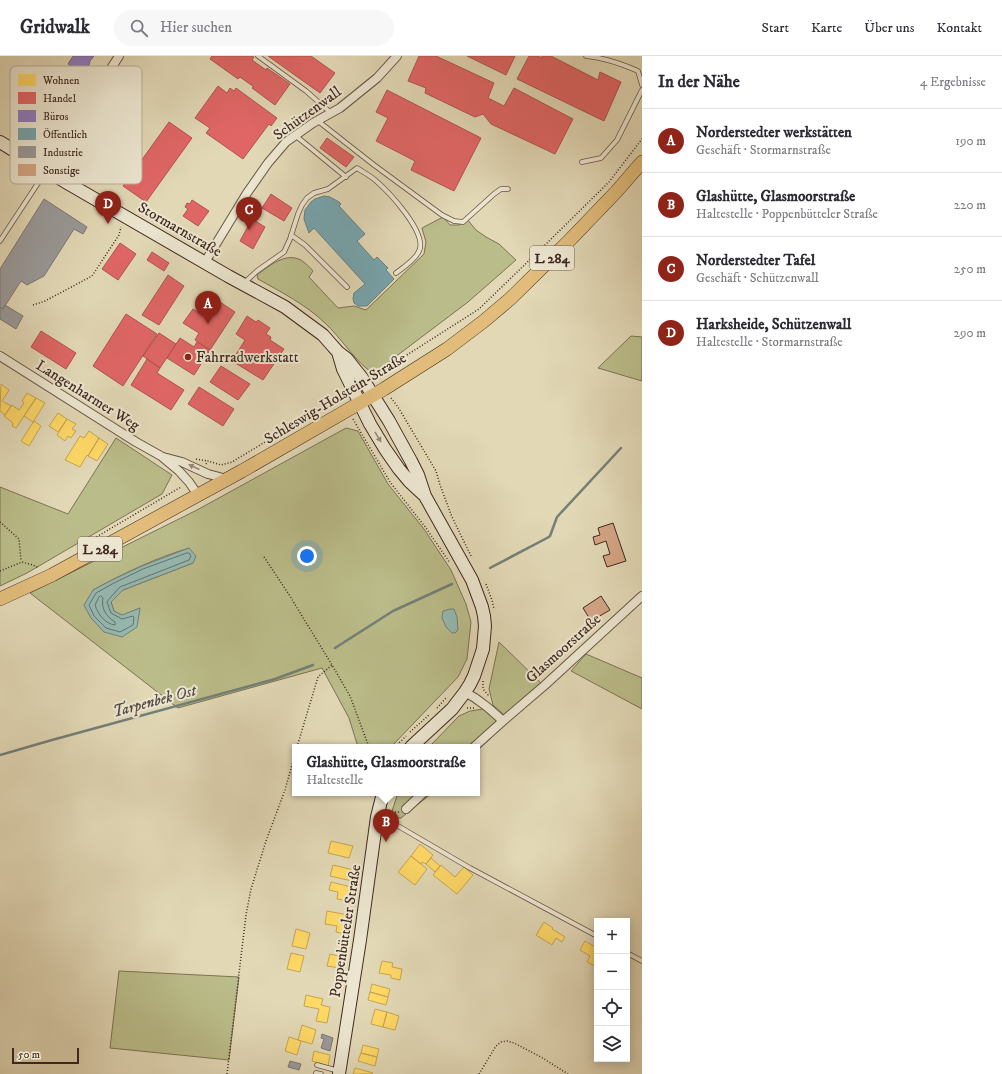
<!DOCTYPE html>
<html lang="de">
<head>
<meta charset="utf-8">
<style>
  body { margin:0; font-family:"IM FELL DW Pica",serif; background:#f7f7f7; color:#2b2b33 }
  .controls { position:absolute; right:12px; bottom:12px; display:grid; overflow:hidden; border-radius:0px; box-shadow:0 2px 10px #0003 }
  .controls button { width:36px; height:36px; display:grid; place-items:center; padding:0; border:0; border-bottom:1px solid #e1e1e2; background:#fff; color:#2b2b33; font:20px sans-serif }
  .scale { position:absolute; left:12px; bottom:10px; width:67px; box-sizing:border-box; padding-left:4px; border:2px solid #40281f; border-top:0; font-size:11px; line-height:14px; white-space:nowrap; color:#40281f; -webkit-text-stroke:3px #ece6d0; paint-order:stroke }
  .you { position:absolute; left:307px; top:500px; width:14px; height:14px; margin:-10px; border:3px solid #fff; border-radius:50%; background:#1a73e8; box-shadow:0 0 0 6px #1a73e833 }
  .badge { display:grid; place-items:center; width:26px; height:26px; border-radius:50%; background:#8f2418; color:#fff; font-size:13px; font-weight:700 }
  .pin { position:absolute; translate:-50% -33px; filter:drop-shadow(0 1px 2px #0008) }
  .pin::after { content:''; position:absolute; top:21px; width:14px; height:12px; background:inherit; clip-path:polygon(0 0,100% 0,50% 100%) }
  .popup { position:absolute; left:292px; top:688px; width:188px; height:52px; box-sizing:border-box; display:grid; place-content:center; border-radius:0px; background:#fff; filter:drop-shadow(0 1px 3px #0005); font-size:13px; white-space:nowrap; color:#7c7c81 }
  .popup b { font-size:15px; color:#2b2b33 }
  .popup::after { content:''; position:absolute; left:50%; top:100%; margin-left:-8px; border:8px solid transparent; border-top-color:#fff }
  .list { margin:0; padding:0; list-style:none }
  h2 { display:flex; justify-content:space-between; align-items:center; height:52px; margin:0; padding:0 16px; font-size:17px }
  h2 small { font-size:13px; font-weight:400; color:#7c7c81 }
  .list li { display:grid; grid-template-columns:26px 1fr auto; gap:12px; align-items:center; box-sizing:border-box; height:64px; padding:0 16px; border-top:1px solid #e1e1e2 }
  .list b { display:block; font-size:15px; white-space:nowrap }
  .list p { margin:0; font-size:13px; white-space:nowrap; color:#7c7c81 }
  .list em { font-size:13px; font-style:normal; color:#7c7c81 }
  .icon { flex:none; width:22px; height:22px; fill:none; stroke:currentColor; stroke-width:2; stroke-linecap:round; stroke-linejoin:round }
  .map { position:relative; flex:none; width:642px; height:1018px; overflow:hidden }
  header { display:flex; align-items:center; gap:24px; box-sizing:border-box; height:56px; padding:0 20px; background:#fff; border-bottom:1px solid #e1e1e2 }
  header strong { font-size:19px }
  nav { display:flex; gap:22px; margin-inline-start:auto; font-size:14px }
  .search { width:280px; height:36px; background:#f7f7f7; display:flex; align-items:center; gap:10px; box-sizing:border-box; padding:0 14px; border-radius:22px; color:#7c7c81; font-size:15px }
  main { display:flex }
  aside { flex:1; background:#fff }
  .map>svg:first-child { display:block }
</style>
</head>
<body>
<header>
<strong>Gridwalk</strong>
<div class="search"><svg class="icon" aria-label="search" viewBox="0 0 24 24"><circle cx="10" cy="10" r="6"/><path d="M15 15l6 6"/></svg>Hier suchen</div>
<nav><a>Start</a><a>Karte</a><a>Über uns</a><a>Kontakt</a></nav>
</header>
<main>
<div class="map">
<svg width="642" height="1018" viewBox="0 0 642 1018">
  <rect width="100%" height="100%" fill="#e2d8b6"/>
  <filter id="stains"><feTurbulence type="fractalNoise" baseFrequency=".005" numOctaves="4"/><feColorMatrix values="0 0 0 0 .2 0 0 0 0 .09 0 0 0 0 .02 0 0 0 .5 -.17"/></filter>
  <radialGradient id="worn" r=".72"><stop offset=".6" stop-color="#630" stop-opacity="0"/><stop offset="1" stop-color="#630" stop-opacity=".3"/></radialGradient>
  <!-- green -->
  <path fill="#babc89" stroke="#7d7254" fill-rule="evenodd" d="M 443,161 L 450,169 L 459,169 L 467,163 L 476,174 L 486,181 L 499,188 L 516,204 L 468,246 L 378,314 L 372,315 L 367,313 C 351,299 340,281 325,267 C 305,248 281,236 258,223 L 257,219 C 269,210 285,196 301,204 C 305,207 310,211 313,215 L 309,221 L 338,252 L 354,250 L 366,254 L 424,198 L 426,186 L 422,172 Z
    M 631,280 L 642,281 L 642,325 L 598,312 Z
    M 346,372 L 358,375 L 388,428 L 424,473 L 451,514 L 466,548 L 471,566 L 467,603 L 458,621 L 391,691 L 358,691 L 349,662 L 322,612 L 178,652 L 30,537 L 197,454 ZM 189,492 L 193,507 L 123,534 L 111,546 L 114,555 L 122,560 L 140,552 L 104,576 L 93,534 C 124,517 156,502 189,492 Z
    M 116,382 L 172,419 L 162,438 L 27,517 L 0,530 L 0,431 L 68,458 Z
    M 499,586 L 541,627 L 504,659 L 493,649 L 489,633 Z
    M 586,598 L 642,622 L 642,653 L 571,615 Z
    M 483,653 L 503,670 L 477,695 L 477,691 L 429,691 L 459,660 L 470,655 Z
    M 398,737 L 432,737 L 401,762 L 390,761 Z
    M 119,915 L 239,921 L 229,1004 L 110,992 Z"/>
  <!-- water -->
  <path fill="#95b9b2" stroke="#737f77" d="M 189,492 L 196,500 L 193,507 L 123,534 L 111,546 L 114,555 L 122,559 L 140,552 L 137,571 L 122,581 L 104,576 L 91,562 L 84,549 L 93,534 L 112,524 L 142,510 Z
    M 450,553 L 454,553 L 457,561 L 458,574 L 455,577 L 452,577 L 446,571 L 442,562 L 443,555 Z"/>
  <!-- homes -->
  <path fill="#ffd966" stroke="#c6a451" d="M 1,328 L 9,334 L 2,345 L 11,350 L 5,359 L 0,355 Z
    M 27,337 L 36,342 L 16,372 L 12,370 L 13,367 L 4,360 L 12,349 L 19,354 L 24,347 L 22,345 Z
    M 36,342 L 45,347 L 33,366 L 24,360 Z
    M 58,357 L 67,363 L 58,376 L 49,370 Z
    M 67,363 L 76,368 L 72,373 L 76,375 L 71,382 L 68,380 L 65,385 L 57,379 Z
    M 34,365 L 41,370 L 29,390 L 21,385 Z
    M 89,375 L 99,382 L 88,400 L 87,399 L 80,411 L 65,404 L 80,380 L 84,382 Z
    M 99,382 L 108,388 L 97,405 L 88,400 Z
    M 331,785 L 353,790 L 349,802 L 328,797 Z
    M 420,788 L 433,799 L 426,808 L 422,806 L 421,808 L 411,800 Z
    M 411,800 L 427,813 L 415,829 L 398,816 Z
    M 431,802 L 440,810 L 435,816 L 426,808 Z
    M 333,809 L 358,815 L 356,826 L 330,820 Z
    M 441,809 L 455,821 L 464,811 L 473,819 L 457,838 L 433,819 Z
    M 331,826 L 355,832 L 352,846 L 337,843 L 338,836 L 329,834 Z
    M 327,855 L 348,859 L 345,878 L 336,876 L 337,870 L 325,868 Z
    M 544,866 L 553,872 L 552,873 L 565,881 L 562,886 L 556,882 L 552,889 L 536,879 Z
    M 296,873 L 310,877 L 306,893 L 292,890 Z
    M 585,885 L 597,892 L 597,906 L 595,910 L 587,906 L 590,900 L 580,894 Z
    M 291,897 L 304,900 L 300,916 L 287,913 Z
    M 330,898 L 343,901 L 340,912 L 327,910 Z
    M 382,905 L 393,907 L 392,911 L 402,913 L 400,924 L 391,922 L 391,919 L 379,917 Z
    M 372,928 L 390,933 L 388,941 L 370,936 Z
    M 370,936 L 388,941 L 386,949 L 368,944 Z
    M 306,939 L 323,943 L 321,949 L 330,951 L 327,967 L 316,965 L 319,953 L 304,950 Z
    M 375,953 L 387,956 L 383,971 L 371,968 Z
    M 387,956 L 399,960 L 395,974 L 383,971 Z
    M 302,969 L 316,974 L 312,988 L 298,984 Z
    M 289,981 L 301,985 L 297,999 L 285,995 Z
    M 363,989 L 379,993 L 377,1001 L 361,997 Z
    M 314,995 L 330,999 L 328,1010 L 312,1005 Z
    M 361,997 L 377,1001 L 375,1010 L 358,1005 Z
    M 355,1012 L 373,1017 L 372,1018 L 353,1018 Z"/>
  <!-- shops -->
  <path fill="#e06666" stroke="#b05351" d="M 212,0 L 252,0 L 254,1 L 252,4 L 266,14 L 267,12 L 290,28 L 275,49 L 252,32 L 254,31 L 240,21 L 238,23 L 210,3 Z
    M 268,0 L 311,0 L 335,17 L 320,37 Z
    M 419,0 L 436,0 L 494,27 L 488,42 L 504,50 L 514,32 L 573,63 L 555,98 L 491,68 L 483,58 L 475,61 L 425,37 L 426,32 L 408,25 Z
    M 467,0 L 515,0 L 506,19 Z
    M 529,0 L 538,0 L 542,2 L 542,0 L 551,0 L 598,24 L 600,16 L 621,26 L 604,65 L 517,23 Z
    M 218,30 L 227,37 L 230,32 L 234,35 L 236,32 L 277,62 L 271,70 L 269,68 L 243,103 L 206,77 L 210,72 L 195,62 Z
    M 387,34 L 481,82 L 454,135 L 411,114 L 415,105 L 376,85 L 388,62 L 376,56 Z
    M 169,66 L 192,82 L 146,146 L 123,130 Z
    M 327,82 L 354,101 L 346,111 L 320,92 Z
    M 271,138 L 292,152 L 284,165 L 262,152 Z
    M 192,144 L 209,155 L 198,170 L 183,160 L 188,153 L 185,151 L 187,147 L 190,148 Z
    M 252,163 L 265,171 L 253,193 L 240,185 Z
    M 120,187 L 136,198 L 118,224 L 102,213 Z
    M 152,196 L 169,207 L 164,215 L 147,204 Z
    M 168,219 L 184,230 L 159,269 L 142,259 Z
    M 213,246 L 218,250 L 220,246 L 235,256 L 210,294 L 195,284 L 199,277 L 183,267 L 193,253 L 209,263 L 214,256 L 209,253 Z
    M 126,258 L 157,278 L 123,330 L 93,310 Z
    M 247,260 L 256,266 L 258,264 L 270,272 L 266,278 L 271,281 L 270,284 L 284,293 L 263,324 L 232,305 L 245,284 L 236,278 Z
    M 41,275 L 76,297 L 66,313 L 31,291 Z
    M 159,277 L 176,288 L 160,312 L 143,300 Z
    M 180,282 L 194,291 L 197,286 L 210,294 L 194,319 L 167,302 Z
    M 147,303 L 160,312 L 157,317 L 184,334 L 171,354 L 131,329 Z
    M 221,310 L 250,328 L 238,344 L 210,326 Z
    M 199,331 L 234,353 L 223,370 L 188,348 Z"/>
  <!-- offices -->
  <path fill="#8e7cc3" stroke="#776392" d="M 73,0 L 94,0 L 90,5 L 89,9 L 86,14 L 81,18 L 77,18 L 80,12 L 78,11 L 77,13 L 68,8 Z"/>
  <!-- public -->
  <path fill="#76a5af" stroke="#668084" d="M 324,140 L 330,141 L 339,146 L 341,148 L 339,150 L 365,178 L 357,185 L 374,204 L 377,201 L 388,212 L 386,214 L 394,223 L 367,250 L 358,250 L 354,247 L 353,243 L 354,237 L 365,228 L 314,172 L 309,177 L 304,163 L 305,154 L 311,146 L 315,143 Z"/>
  <!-- industry -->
  <path fill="#999" stroke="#7e7774" d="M 44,143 L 87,171 L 83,178 L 74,173 L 44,220 L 27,229 L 21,225 L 3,253 L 0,251 L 0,213 Z
    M 5,249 L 23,260 L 16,273 L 0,263 L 0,251 L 3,253 Z
    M 322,978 L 333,982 L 330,995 L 321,992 L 324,983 L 321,982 Z
    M 290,1005 L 301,1008 L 299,1014 L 288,1011 Z"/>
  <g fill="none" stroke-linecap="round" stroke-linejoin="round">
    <!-- shore -->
    <path stroke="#6a7068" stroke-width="1" d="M 187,497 L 189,497 L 191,500 L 189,504 L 120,531 L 109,543 L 107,546 L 111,557 L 122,563 L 133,560 L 134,562 L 133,569 L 120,576 L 106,572 L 94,560 L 89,549 L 96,537 L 114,527 L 143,513 Z
      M 101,540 L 103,542 C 101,553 106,560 115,566 L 115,569 C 105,568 98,558 95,549 L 99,541 Z"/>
    <!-- stream -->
    <path stroke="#737f77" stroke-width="2.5" d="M 490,512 L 547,482 L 550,480 L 557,461 L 621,392
      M 335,592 L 393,555 L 452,528
      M 0,699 L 52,684 L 275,623 L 313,609"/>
  </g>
  <!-- building -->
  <path fill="#d4a585" stroke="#40281f" d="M 613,467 L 626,505 L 607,511 L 603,500 L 610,498 L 606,485 L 595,489 L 593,481 L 600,479 L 598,472 Z
    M 601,540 L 610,554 L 591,565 L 583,552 Z"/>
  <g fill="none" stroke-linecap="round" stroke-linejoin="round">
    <defs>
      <path id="lane" d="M 258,0 L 306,35 L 331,57
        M 586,0 C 605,2 620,7 638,15 L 642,29
        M 318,65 L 374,109 L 442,159 L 454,165 L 463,166 L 494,138 L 501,133 L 508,133
        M 296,80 L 346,121
        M 582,106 L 601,102 L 617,84 L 642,34
        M 291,179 L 305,189 L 347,231
        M 0,185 L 46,115
        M 244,227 L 257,215 L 284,196 L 290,183 L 298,158 L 302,149 L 307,142 L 314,137 L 328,133 L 357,112 C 363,116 369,119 375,124 C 388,135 428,177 419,195 C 416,203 403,212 396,217
        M 378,761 L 393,767 L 470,812 L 597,880
        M 627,897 L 642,905
        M 317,1009 L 339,1015
        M 316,1017 L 321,1018"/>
      <path id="street" d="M 46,114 L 119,0
        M 205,206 L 247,137 L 268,107 L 286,86 L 313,67 L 340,52 L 377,22 L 397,0
        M 0,300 L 136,386 L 161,400 L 179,415 L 189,426 L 198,439
        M 163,401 L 182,406 L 208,418 L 227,423
        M 465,636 C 480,644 491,654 503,665 L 545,629 L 642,540
        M 474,691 L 503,665
        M 406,753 L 423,737"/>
      <path id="secondary" d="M 0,86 L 69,128 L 228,220 L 285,251 L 323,279 L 330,287 L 338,296 L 347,303 L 362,322 L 389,365 L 411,405 L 418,419 L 425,440 L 472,524 L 482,551 L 484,560 L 485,570 L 483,593 L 474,620 L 470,628 L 465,636 L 452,653 L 411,691
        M 338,296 L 343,313 L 370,368 L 385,393 L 399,413 L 409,425 L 423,438
        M 339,1018 L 360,884 L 377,761 L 383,737"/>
      <path id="primary" d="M 0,543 L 52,519 L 242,415 L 384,333 L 447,293 L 484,265 L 510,243 L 567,187 L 616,136 L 642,106"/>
    </defs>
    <!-- lane casing -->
    <use href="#lane" stroke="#685445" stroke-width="5.5"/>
    <!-- street casing -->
    <use href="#street" stroke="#685445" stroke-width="10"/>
    <!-- secondary casing -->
    <use href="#secondary" stroke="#40281f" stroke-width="14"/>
    <!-- primary casing -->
    <use href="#primary" stroke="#40281f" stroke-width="14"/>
    <!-- path -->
    <path stroke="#40281f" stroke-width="1.5" stroke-dasharray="1 2" stroke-linecap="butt" d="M 33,249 L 45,245 L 92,220 L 119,179 L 121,171
      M 374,320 L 479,253 L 546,188 L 609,126 L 642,83
      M 391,342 L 398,351 L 436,415 L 440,429 L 452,461 L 472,502
      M 353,363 L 390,426 L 426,472 L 450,507
      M 196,403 L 208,405
      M 206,408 L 208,405 L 221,409 L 232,406 L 338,342 L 342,336
      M 0,466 L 19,483 L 21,505
      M 81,490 L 181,431
      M 264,501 L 288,537 L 332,609 L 350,640 L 369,691
      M 0,515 L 22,506 L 33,509 L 39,512
      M 486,528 L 492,544 L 494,553
      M 483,625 L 483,633 L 488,639 L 487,641
      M 437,652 L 446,642
      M 467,652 L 475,652
      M 410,676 L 429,659
      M 297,691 L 318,621 L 332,609
      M 395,691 L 406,680
      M 389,757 L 399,756
      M 227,1018 L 246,859 L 251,833 L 266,785 L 285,734 L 295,698
      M 479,1018 L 496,990 L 501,986 L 507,985 L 514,987 L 541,1001 L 568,1018"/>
    <!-- lane -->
    <use href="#lane" stroke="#ece6d0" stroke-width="4"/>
    <!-- street -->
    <use href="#street" stroke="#ece6d0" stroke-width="8"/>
    <!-- secondary -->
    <use href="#secondary" stroke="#ece6d0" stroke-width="12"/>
    <!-- primary -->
    <use href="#primary" stroke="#e1bc7b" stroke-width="13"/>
  </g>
  <!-- one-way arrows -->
  <defs><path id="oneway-solid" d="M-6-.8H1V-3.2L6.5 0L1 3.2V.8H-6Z"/></defs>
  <g fill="#968778">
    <use href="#oneway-solid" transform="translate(378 381) rotate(59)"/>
    <use href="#oneway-solid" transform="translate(194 411) rotate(-156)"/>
  </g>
  <!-- markers -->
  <circle fill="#8f2418" stroke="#ece6d0" stroke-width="1.5" cx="188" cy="301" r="4"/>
  <g text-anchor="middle" stroke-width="4" stroke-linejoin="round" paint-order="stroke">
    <!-- shield labels -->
    <g fill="#ece6d0" stroke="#746154" stroke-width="1">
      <rect x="530" y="190" width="44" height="24" rx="3"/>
      <rect x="78" y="481" width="44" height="24" rx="3"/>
    </g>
    <g font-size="14" font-weight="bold" fill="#40281f">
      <text x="552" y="207">L 284</text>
      <text x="100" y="498">L 284</text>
    </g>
    <!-- street labels -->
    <g font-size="15" fill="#40281f" stroke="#ece6d0">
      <text transform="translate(307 57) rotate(-36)" y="5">Schützenwall</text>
      <text transform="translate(180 173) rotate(30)" y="5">Stormarnstraße</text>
      <text transform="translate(88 339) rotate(32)" y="5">Langenharmer Weg</text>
      <text transform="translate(335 342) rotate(-31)" y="5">Schleswig-Holstein-Straße</text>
      <text transform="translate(563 592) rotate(-42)" y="5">Glasmoorstraße</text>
      <text transform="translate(345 875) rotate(-81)" y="5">Poppenbütteler Straße</text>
    </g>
    <!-- poi labels -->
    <g font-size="15" fill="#40281f" stroke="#ece6d0" text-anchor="start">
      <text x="196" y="306">Fahrradwerkstatt</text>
    </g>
    <!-- water labels -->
    <g font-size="16" font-style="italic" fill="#554c44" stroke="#ece6d0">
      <text transform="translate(154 644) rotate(-15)" y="6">Tarpenbek Ost</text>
    </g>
  </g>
  <!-- legend -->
  <rect x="10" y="10" width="132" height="118" rx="6" fill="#ece6d0" stroke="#b8ad9b" stroke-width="1"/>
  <rect x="18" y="18" width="18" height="12" fill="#ffd966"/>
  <rect x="18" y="36" width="18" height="12" fill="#e06666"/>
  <rect x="18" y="54" width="18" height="12" fill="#8e7cc3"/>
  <rect x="18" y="72" width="18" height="12" fill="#76a5af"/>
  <rect x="18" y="90" width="18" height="12" fill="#999"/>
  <rect x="18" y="108" width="18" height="12" fill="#d4a585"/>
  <g font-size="11" fill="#40281f">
    <text x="43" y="28">Wohnen</text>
    <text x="43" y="46">Handel</text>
    <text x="43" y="64">Büros</text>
    <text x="43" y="82">Öffentlich</text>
    <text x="43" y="100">Industrie</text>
    <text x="43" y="118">Sonstige</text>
  </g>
  <rect width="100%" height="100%" filter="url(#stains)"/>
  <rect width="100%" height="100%" fill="url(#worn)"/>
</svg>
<div class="controls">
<button>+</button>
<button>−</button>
<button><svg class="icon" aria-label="locate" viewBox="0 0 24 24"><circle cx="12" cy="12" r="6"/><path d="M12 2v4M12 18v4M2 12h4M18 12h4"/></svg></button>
<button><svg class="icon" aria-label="layers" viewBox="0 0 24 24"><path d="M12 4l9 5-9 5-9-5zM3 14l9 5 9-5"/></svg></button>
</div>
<div class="scale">50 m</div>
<div class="you"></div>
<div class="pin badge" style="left:208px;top:268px">A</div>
<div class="pin badge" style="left:386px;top:786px">B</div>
<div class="popup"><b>Glashütte, Glasmoorstraße</b>Haltestelle</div>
<div class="pin badge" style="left:249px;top:174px">C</div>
<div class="pin badge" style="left:108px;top:168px">D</div>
</div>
<aside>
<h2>In der Nähe<small>4 Ergebnisse</small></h2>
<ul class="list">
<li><span class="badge">A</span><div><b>Norderstedter werkstätten</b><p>Geschäft · Stormarnstraße</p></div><em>190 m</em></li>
<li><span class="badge">B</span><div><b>Glashütte, Glasmoorstraße</b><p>Haltestelle · Poppenbütteler Straße</p></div><em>220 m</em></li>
<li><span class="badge">C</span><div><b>Norderstedter Tafel</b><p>Geschäft · Schützenwall</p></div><em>250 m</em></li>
<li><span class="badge">D</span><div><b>Harksheide, Schützenwall</b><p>Haltestelle · Stormarnstraße</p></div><em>290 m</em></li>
</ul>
</aside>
</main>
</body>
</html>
